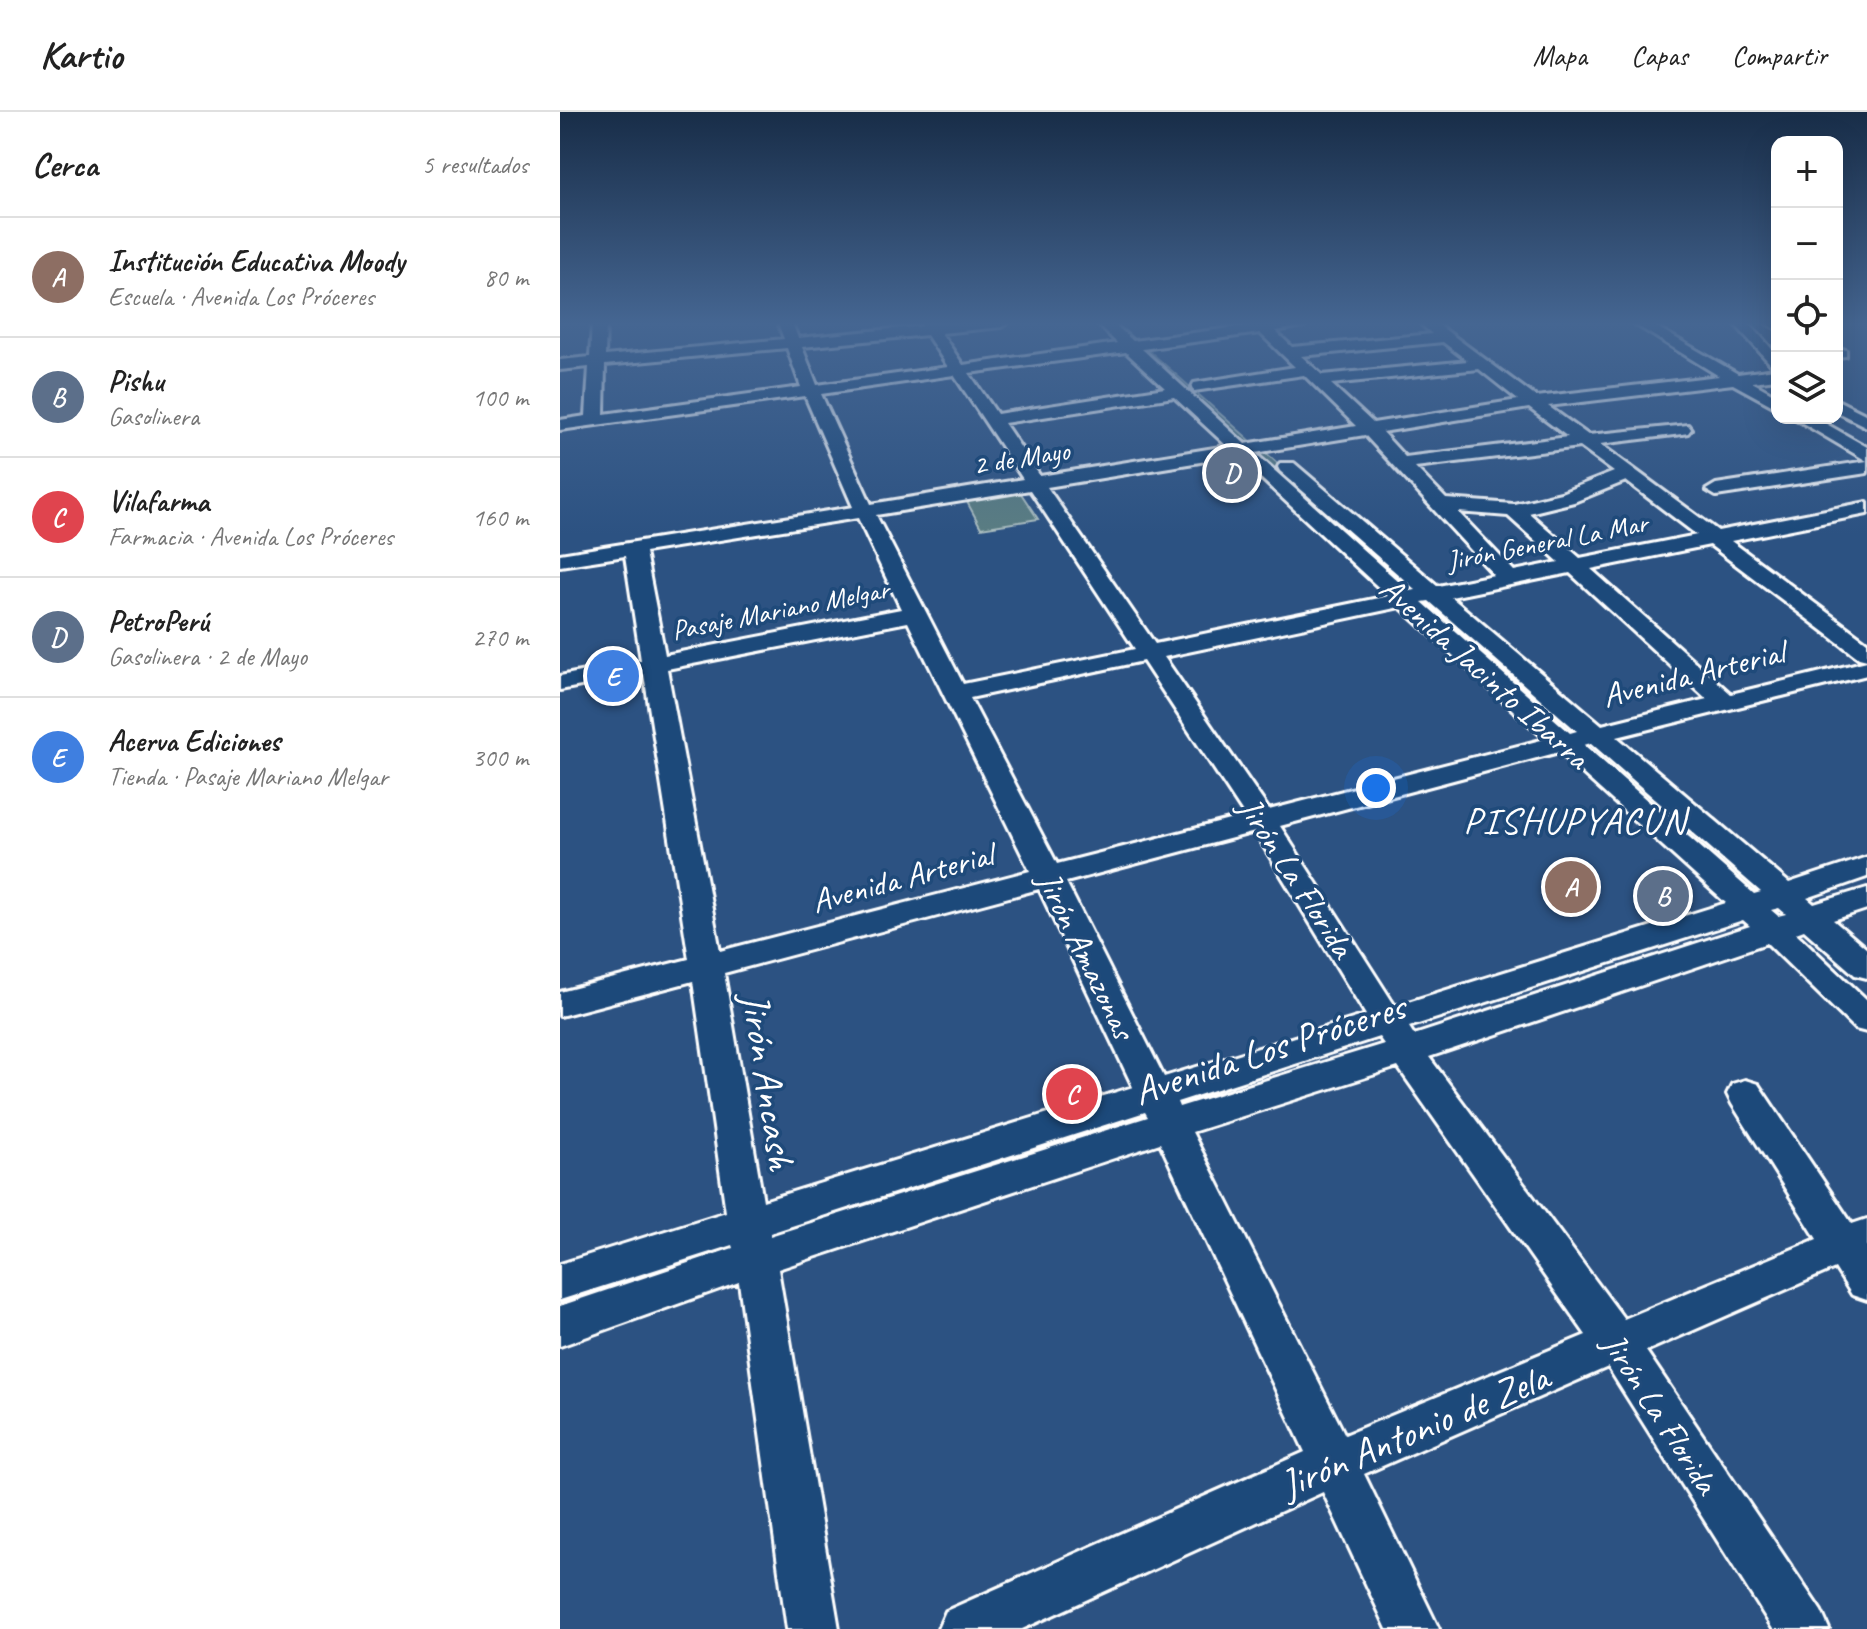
<!DOCTYPE html>
<html lang="es">
<head>
<meta charset="utf-8">
<style>
  body { margin:0; font-family:Caveat,sans-serif; background:#f6f6f6; color:#222 }
  .controls { position:absolute; right:24px; top:24px; display:grid; overflow:hidden; border-radius:16px; box-shadow:0 8px 32px #0002 }
  .controls button { width:72px; height:72px; display:grid; place-items:center; padding:0; border:0; border-bottom:2px solid #e0e0e0; background:#fff; color:#222; font:40px sans-serif }
  .you { position:absolute; left:816px; top:676px; width:28px; height:28px; margin:-20px; border:6px solid #fff; border-radius:50%; background:#1a73e8; box-shadow:0 0 0 12px #1a73e833 }
  .badge { display:grid; place-items:center; width:52px; height:52px; border-radius:50%; background:#0b8043; color:#fff; font-size:26px; font-weight:700 }
  .pin { position:absolute; translate:-50% -50%; border:4px solid #fff; box-shadow:0 2px 8px #0006 }
  .list { margin:0; padding:0; list-style:none }
  h2 { display:flex; justify-content:space-between; align-items:center; height:104px; margin:0; padding:0 32px; font-size:34px }
  h2 small { font-size:26px; font-weight:400; color:#767676 }
  .list li { display:grid; grid-template-columns:52px 1fr auto; gap:24px; align-items:center; box-sizing:border-box; height:120px; padding:0 32px; border-top:2px solid #e0e0e0 }
  .list b { display:block; font-size:30px; white-space:nowrap }
  .list p { margin:0; font-size:26px; white-space:nowrap; color:#767676 }
  .list em { font-size:26px; font-style:normal; color:#767676 }
  .icon { flex:none; width:44px; height:44px; fill:none; stroke:currentColor; stroke-width:2; stroke-linecap:round; stroke-linejoin:round }
  .map { position:relative; flex:none; width:1307px; height:1517px; overflow:hidden }
  header { display:flex; align-items:center; gap:48px; box-sizing:border-box; height:112px; padding:0 40px; background:#fff; border-bottom:2px solid #e0e0e0 }
  header strong { font-size:38px }
  nav { display:flex; gap:44px; margin-inline-start:auto; font-size:28px }
  main { display:flex }
  aside { flex:1; background:#fff }
  .map>svg:first-child { display:block }
</style>
</head>
<body>
<header>
<strong>Kartio</strong>
<nav><a>Mapa</a><a>Capas</a><a>Compartir</a></nav>
</header>
<main>
<aside>
<h2>Cerca<small>5 resultados</small></h2>
<ul class="list">
<li><span class="badge" style="background:#8d6e63">A</span><div><b>Institución Educativa Moody</b><p>Escuela · Avenida Los Próceres</p></div><em>80 m</em></li>
<li><span class="badge" style="background:#5c6f8a">B</span><div><b>Pishu</b><p>Gasolinera</p></div><em>100 m</em></li>
<li><span class="badge" style="background:#e0444e">C</span><div><b>Vilafarma</b><p>Farmacia · Avenida Los Próceres</p></div><em>160 m</em></li>
<li><span class="badge" style="background:#5c6f8a">D</span><div><b>PetroPerú</b><p>Gasolinera · 2 de Mayo</p></div><em>270 m</em></li>
<li><span class="badge" style="background:#3f7fe0">E</span><div><b>Acerva Ediciones</b><p>Tienda · Pasaje Mariano Melgar</p></div><em>300 m</em></li>
</ul>
</aside>
<div class="map">
<svg width="1307" height="1517" viewBox="0 0 1307 1517">
  <rect width="100%" height="100%" fill="#2c5282"/>
  <filter id="ink" filterUnits="userSpaceOnUse"><feTurbulence type="fractalNoise" baseFrequency=".0125" numOctaves="2"/><feDisplacementMap in="SourceGraphic" scale="16" xChannelSelector="R" yChannelSelector="G"/><feConvolveMatrix kernelMatrix="1 2 1 2 8 2 1 2 1" color-interpolation-filters="sRGB"/></filter>
  <g filter="url(#ink)">
    <!-- green -->
    <path fill="#5a7d82" stroke="#acbec0" stroke-width="2" d="M 586,236 L 693,331 L 683,331 L 577,238 Z
      M 704,339 L 859,479 L 847,480 L 692,341 Z
      M 460,380 L 478,407 L 421,416 L 406,388 Z
      M 876,489 L 1018,617 L 1003,617 L 861,491 Z
      M 1057,650 L 1196,772 L 1197,778 L 1188,779 L 1043,654 Z
      M 156,1136 L 170,1143 L 0,1199 L 0,1187 Z"/>
    <g fill="none" stroke-linecap="round" stroke-linejoin="round">
      <defs>
        <path id="minor" d="M 32,211 L 46,211 L 45,244 L 224,227 L 218,211 L 232,211 L 238,226 L 362,214 L 360,211 L 448,211 L 441,215 L 381,221 L 403,253 L 557,231 L 537,211 L 553,211 L 573,229 L 692,213 L 691,211 L 746,211 L 744,214 L 715,219 L 732,235 L 872,222 L 860,211 L 876,211 L 976,285 L 1159,264 L 1073,211 L 1090,211 L 1178,262 L 1215,257 L 1174,211 L 1189,211 L 1217,243 L 1217,267 L 1192,270 L 1217,284 L 1217,296 L 1173,272 L 988,294 L 1028,323 L 1128,313 L 1131,317 L 1128,321 L 1122,322 L 1040,332 L 1158,419 L 1307,390 L 1307,402 L 1171,429 L 1307,530 L 1307,548 L 1299,546 L 1150,433 L 1031,457 L 1171,582 L 1307,549 L 1307,563 L 1057,625 L 1229,771 L 1307,745 L 1307,765 L 1247,786 L 1254,792 L 1307,776 L 1307,797 L 1273,808 L 1307,837 L 1307,866 L 1295,863 L 1244,818 L 1236,821 L 1307,888 L 1307,920 L 1295,917 L 1207,831 L 869,945 L 1064,1207 L 1257,1127 L 1172,992 L 1167,982 L 1172,972 L 1185,968 L 1198,972 L 1292,1112 L 1307,1107 L 1307,1188 L 1292,1183 L 1275,1156 L 1086,1239 L 1261,1499 L 1269,1517 L 1213,1517 L 1048,1255 L 804,1362 L 879,1517 L 827,1517 L 763,1380 L 462,1517 L 378,1517 L 386,1499 L 745,1340 L 600,1031 L 218,1157 L 279,1517 L 227,1517 L 179,1170 L 0,1234 L 0,1194 L 173,1136 L 172,1133 L 0,1188 L 0,1152 L 166,1100 L 133,869 L 0,904 L 0,880 L 129,847 L 84,562 L 0,578 L 0,564 L 81,548 L 65,444 L 0,454 L 0,442 L 293,395 L 245,284 L 0,318 L 0,308 L 26,304 L 29,255 L 0,258 L 0,248 L 30,245 ZM 700,221 L 735,255 L 640,270 L 634,271 L 632,275 L 634,279 L 744,263 L 796,314 L 685,332 L 582,237 ZM 367,223 L 388,255 L 257,273 L 242,235 ZM 883,230 L 908,249 L 762,263 L 741,244 ZM 227,236 L 241,275 L 44,302 L 45,253 ZM 566,240 L 605,276 L 437,302 L 409,261 ZM 919,257 L 958,288 L 813,311 L 771,272 ZM 394,263 L 463,367 L 311,392 L 261,282 ZM 614,285 L 667,334 L 480,364 L 444,311 ZM 969,296 L 1008,325 L 845,345 L 822,320 ZM 805,323 L 934,463 L 878,474 L 734,351 L 720,351 L 718,355 L 720,359 L 856,478 L 849,479 L 695,341 ZM 1020,335 L 1054,360 L 1001,381 L 954,392 L 886,387 L 855,355 ZM 677,344 L 828,484 L 595,532 L 487,375 ZM 1066,369 L 1137,423 L 1020,446 L 969,401 L 1014,390 ZM 470,378 L 575,537 L 403,572 L 316,403 ZM 898,400 L 948,404 L 999,450 L 954,459 ZM 298,406 L 341,497 L 105,543 L 85,440 ZM 1010,461 L 1147,587 L 1042,613 L 891,485 ZM 869,489 L 1017,619 L 1010,621 L 862,490 ZM 840,495 L 985,627 L 709,698 L 604,545 ZM 348,510 L 470,759 L 160,839 L 107,557 ZM 583,549 L 685,704 L 497,752 L 410,586 ZM 1031,631 L 1201,780 L 1194,782 L 1024,633 ZM 999,640 L 1166,791 L 835,894 L 720,714 ZM 695,720 L 806,903 L 604,965 L 506,770 ZM 479,777 L 573,975 L 203,1089 L 164,861 ZM 1219,796 L 1226,802 L 1218,804 L 1211,798 ZM 1183,808 L 1190,814 L 854,923 L 849,915 ZM 819,925 L 824,932 L 619,995 L 617,990 ZM 838,955 L 1026,1223 L 785,1323 L 632,1020 ZM 585,1000 L 588,1005 L 210,1124 L 210,1121 Z
          M 1206,211 L 1217,211 L 1217,217 Z
          M 1277,235 L 1286,238 L 1286,244 L 1277,245 Z
          M 1277,288 L 1307,303 L 1307,315 L 1277,300 Z
          M 1234,306 L 1256,306 L 1307,335 L 1307,349 Z
          M 1307,349 L 1307,361 L 1156,384 L 1146,378 L 1156,372 Z"/>
      </defs>
      <!-- minor casing -->
      <use href="#minor" stroke="#fff" stroke-width="6"/>
      <!-- minor -->
      <use href="#minor" fill="#1f4a7a" fill-rule="evenodd"/>
    </g>
  </g>
  <!-- sky -->
  <linearGradient id="sky" x2="0" y2="1"><stop stop-color="#182d48"/><stop offset="0.5" stop-color="#456692"/><stop offset="1" stop-color="#456692" stop-opacity="0"/></linearGradient>
  <rect width="1307" height="423" fill="url(#sky)"/>
  <g text-anchor="middle" stroke-width="7" stroke-linejoin="round" paint-order="stroke">
    <!-- far-street labels -->
    <g font-size="28" fill="#fff" stroke="#1f4a7a">
      <text transform="translate(461 345) rotate(-9)" y="10">2 de Mayo</text>
      <text transform="translate(987 429) rotate(-11)" y="10">Jirón General La Mar</text>
      <text transform="translate(220 497) rotate(-11)" y="10">Pasaje Mariano Melgar</text>
    </g>
    <!-- street labels -->
    <g font-size="34" fill="#fff" stroke="#1f4a7a">
      <text transform="translate(925 560) rotate(42)" y="12">Avenida Jacinto Ibarra</text>
      <text transform="translate(1133 561) rotate(-14)" y="12">Avenida Arterial</text>
      <text transform="translate(342 765) rotate(-15)" y="12">Avenida Arterial</text>
      <text transform="translate(737 765) rotate(57)" y="12">Jirón La Florida</text>
      <text transform="translate(527 843) rotate(64)" y="12">Jirón Amazonas</text>
      <text transform="translate(1101 1301) rotate(57)" y="12">Jirón La Florida</text>
    </g>
    <!-- quarter labels -->
    <g font-size="38" letter-spacing="2" fill="#fff" stroke="#1f4a7a">
      <text x="1015" y="721">PISHUPYACUN</text>
    </g>
    <!-- near-street labels -->
    <g font-size="40" fill="#fff" stroke="#1f4a7a">
      <text transform="translate(709 936) rotate(-18)" y="14">Avenida Los Próceres</text>
      <text transform="translate(209 969) rotate(81)" y="14">Jirón Ancash</text>
      <text transform="translate(854 1318) rotate(-23)" y="14">Jirón Antonio de Zela</text>
    </g>
  </g>
</svg>
<div class="controls">
<button>+</button>
<button>−</button>
<button><svg class="icon" aria-label="locate" viewBox="0 0 24 24"><circle cx="12" cy="12" r="6"/><path d="M12 2v4M12 18v4M2 12h4M18 12h4"/></svg></button>
<button><svg class="icon" aria-label="layers" viewBox="0 0 24 24"><path d="M12 4l9 5-9 5-9-5zM3 14l9 5 9-5"/></svg></button>
</div>
<div class="you"></div>
<div class="pin badge" style="left:1011px;top:775px;background:#8d6e63">A</div>
<div class="pin badge" style="left:1103px;top:784px;background:#5c6f8a">B</div>
<div class="pin badge" style="left:512px;top:982px;background:#e0444e">C</div>
<div class="pin badge" style="left:672px;top:361px;background:#5c6f8a">D</div>
<div class="pin badge" style="left:53px;top:564px;background:#3f7fe0">E</div>
</div>
</main>
</body>
</html>
